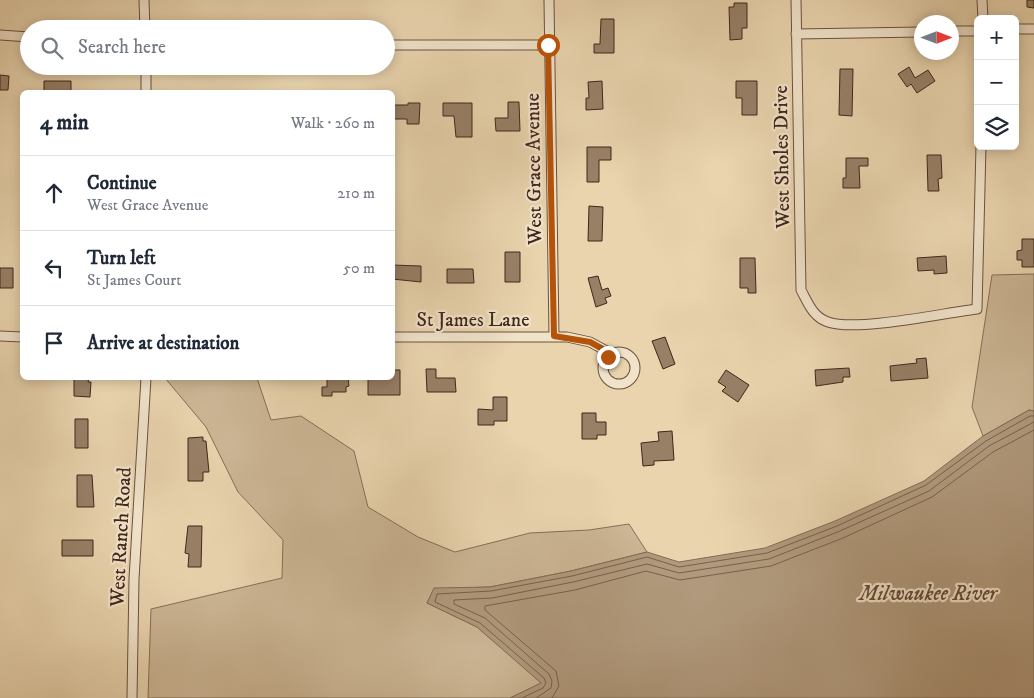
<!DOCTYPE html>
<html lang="en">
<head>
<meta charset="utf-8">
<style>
  body { margin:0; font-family:"IM FELL DW Pica",serif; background:#f2f2f3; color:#1f2937 }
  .controls { position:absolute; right:15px; top:15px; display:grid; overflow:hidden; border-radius:8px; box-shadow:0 2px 12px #0003 }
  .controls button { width:45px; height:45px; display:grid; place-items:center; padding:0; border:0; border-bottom:1px solid #e0e1e3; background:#fff; color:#1f2937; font:25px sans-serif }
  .compass { position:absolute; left:914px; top:15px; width:45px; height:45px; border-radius:50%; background:#fff; box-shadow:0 2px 12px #0003; rotate:90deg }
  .stop { position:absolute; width:15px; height:15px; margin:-11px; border:4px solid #b45309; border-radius:50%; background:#fff }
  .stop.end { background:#b45309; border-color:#fff; box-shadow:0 1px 5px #0008 }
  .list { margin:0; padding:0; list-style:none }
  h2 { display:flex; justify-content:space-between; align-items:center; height:65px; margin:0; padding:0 20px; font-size:21px }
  h2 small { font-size:16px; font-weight:400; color:#747a83 }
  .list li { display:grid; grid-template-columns:32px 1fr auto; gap:15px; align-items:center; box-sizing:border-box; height:75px; padding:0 20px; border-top:1px solid #e0e1e3 }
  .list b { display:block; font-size:19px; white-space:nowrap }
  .list p { margin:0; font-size:16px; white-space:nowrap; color:#747a83 }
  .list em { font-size:16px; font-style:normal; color:#747a83 }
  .icon { flex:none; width:28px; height:28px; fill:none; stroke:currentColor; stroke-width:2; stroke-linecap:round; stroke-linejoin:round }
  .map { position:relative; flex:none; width:1034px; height:698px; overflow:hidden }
  .search { position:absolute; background:#fff; box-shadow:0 2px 12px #0003; left:20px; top:20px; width:375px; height:55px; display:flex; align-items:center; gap:12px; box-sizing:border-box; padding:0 18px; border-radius:28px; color:#747a83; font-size:19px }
  .panel { position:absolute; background:#fff; box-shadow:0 2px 12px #0003; left:20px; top:90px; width:375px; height:290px; border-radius:8px }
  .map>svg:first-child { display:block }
</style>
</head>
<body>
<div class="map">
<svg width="1034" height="698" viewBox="0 0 1034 698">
  <rect width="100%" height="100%" fill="#e9d4ae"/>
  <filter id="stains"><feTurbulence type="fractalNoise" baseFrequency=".004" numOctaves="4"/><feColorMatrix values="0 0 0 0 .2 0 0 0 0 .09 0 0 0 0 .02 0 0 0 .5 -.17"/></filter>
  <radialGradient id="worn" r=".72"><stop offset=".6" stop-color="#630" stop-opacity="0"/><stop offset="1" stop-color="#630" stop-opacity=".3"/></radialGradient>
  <!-- green -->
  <path fill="#ccb695" stroke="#866e58" d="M 1034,274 L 1034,411 L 1029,410 L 983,436 L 972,407 L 992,275 Z
    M 165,378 L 257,378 L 271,420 L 301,416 L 354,451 L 368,507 L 418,537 L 455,552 L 530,533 L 589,530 L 629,524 L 647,552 L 571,571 L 490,587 L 434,589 L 427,603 L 477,627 L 542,683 L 510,698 L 148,698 L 151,609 L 282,578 L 283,540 L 238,492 L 206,427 Z"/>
  <!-- water -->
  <path fill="#b0997c" stroke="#836b55" d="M 1029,410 L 1034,411 L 1034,698 L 510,698 L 541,683 L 477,627 L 427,603 L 434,588 L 490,587 L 571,571 L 647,552 L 679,562 L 765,548 L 835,521 L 924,481 L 983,436 Z"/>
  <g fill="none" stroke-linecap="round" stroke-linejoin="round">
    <!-- shore -->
    <path stroke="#78604c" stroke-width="1" d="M 522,698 L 543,688 L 546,683 L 544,678 L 480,623 L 435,602 L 437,594 L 491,591 L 572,576 L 647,557 L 679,567 L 767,553 L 837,526 L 926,485 L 986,441 L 1030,416 L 1034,416
      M 536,698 L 551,688 L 552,681 L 549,674 L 485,618 L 454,604 L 454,600 L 492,598 L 573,582 L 647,564 L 679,573 L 769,559 L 840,531 L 929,491 L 989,446 L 1034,422
      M 552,698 L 559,686 L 556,671 L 485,610 L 485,606 L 575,590 L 646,571 L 680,580 L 771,566 L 843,538 L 932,497 L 993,452 L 1034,430"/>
  </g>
  <!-- building -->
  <path fill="#988067" stroke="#40261b" d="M 1027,0 L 1034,0 L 1034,8 L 1027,7 Z
    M 734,3 L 747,3 L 747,28 L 742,28 L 742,39 L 730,40 L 729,7 L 734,7 Z
    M 601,19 L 614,19 L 614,53 L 594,53 L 594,44 L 600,44 Z
    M 909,67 L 915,78 L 928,70 L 935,81 L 917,93 L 911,84 L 907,87 L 898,74 Z
    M 840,69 L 853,69 L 852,116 L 839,115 Z
    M 0,75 L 9,76 L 8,90 L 0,90 Z
    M 44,81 L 71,81 L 71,92 L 44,92 Z
    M 602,81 L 603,109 L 586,110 L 586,98 L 589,98 L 588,82 Z
    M 736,81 L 757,81 L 757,115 L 742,115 L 742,98 L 736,98 Z
    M 508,102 L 519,102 L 520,131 L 496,131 L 495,118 L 508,118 Z
    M 408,103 L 420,103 L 419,124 L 407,124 L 407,119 L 392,119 L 392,105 L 408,105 Z
    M 443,103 L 472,103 L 472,137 L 456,137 L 454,116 L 443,116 Z
    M 587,147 L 611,147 L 611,160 L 599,160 L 599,182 L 587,182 Z
    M 927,155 L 941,155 L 942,178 L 938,179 L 939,191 L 928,191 Z
    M 846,158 L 868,158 L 868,166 L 859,166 L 860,188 L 843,188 L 843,178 L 846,178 Z
    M 589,206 L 603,207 L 602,241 L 588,241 Z
    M 1022,239 L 1034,239 L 1034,267 L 1022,267 L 1022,260 L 1017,260 L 1017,251 L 1022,250 Z
    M 505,252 L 520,252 L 520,282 L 505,282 Z
    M 946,256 L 947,273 L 934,274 L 934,270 L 918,271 L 917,258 Z
    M 740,258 L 755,258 L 756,293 L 748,293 L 748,288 L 740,288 Z
    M 392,265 L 421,266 L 421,282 L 392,279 Z
    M 0,268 L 13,268 L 13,288 L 0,288 Z
    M 447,269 L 473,269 L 474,283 L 447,283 Z
    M 598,276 L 602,290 L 608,288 L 611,296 L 605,298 L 607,303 L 596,307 L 588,278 Z
    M 665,337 L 675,364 L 663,369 L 652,341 Z
    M 926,358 L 928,378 L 891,381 L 890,366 L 917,363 L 916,359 Z
    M 849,368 L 850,377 L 843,377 L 843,382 L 816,386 L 815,370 Z
    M 426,369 L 436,369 L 436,378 L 455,378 L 456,392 L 427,392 Z
    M 392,370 L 400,370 L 400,395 L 368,395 L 368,378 L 392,378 Z
    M 726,370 L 749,385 L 738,402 L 722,391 L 726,387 L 718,382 Z
    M 74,378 L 89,378 L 88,382 L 91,382 L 90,397 L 74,396 Z
    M 327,378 L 348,378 L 349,386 L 346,387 L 346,392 L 332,392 L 332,396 L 322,396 L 322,387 L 327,387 Z
    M 493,397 L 507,397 L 507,421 L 494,421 L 494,425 L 478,425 L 478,409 L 493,410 Z
    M 582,413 L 596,413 L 596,422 L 606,422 L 606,435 L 597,435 L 597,439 L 582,439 Z
    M 75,419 L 88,419 L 88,448 L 75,448 Z
    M 672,431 L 674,460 L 654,461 L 654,465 L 643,466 L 641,443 L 659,441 L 658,432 Z
    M 203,437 L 203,441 L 206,441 L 209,472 L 203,472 L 203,481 L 188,481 L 188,438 Z
    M 77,475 L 92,475 L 94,507 L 77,507 Z
    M 188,526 L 202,526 L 201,567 L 188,567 L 189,554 L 185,553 Z
    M 62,540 L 93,540 L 93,556 L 62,556 Z"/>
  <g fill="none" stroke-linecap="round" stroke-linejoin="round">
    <defs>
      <path id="minor" d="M 144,0 L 145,29
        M 549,0 L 554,336
        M 796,0 L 801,290 C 808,303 813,317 828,322 C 857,332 943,313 977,309 L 981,146
        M 982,0 L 983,19
        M 1015,29 L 1034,29
        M 952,31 L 978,31
        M 796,34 L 922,32
        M 0,35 L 29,37
        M 386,45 L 549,45
        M 146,66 L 146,92
        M 0,336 L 22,337
        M 392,337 L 567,337 L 590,342 L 612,354
        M603 368a16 16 0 1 1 32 0a16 16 0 1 1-32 0Z
        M 132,698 L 134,579 L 146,378"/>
    </defs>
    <!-- minor casing -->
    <use href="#minor" stroke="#6a5240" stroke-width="11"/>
    <!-- minor -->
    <use href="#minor" stroke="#f1e3ca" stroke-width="9"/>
  </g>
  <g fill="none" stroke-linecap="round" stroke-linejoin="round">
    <!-- route -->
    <path stroke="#b45309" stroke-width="6" d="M 548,45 L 554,336 L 590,342 L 612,354 L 608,357"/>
  </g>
  <g text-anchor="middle" stroke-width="4.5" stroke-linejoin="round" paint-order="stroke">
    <!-- street labels -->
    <g font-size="20" fill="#40261b" stroke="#f1e3ca">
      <text transform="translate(781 157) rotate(-91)" y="7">West Sholes Drive</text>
      <text transform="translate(533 169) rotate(-91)" y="7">West Grace Avenue</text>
      <text x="473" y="326">St James Lane</text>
      <text transform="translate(120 537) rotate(-87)" y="7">West Ranch Road</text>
    </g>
    <!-- water labels -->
    <g font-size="21" font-style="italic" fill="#624838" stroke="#f1e3ca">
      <text x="928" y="600">Milwaukee River</text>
    </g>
  </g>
  <rect width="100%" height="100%" filter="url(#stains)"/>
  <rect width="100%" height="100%" fill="url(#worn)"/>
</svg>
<div class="controls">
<button>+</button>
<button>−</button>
<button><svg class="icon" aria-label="layers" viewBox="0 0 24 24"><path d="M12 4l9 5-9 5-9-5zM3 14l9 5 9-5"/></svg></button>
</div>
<svg class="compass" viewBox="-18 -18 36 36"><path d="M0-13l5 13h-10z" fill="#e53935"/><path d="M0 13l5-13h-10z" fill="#747a83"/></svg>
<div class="stop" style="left:548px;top:45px"></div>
<div class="stop end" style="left:608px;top:357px"></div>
<div class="search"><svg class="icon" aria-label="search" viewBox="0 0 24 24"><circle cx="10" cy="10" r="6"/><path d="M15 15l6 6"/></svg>Search here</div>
<section class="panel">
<h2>4 min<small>Walk · 260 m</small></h2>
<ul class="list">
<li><svg class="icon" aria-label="ahead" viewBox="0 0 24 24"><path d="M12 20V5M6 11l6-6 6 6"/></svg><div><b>Continue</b><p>West Grace Avenue</p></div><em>210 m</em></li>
<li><svg class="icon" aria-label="left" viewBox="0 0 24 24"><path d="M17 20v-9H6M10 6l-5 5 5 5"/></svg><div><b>Turn left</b><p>St James Court</p></div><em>50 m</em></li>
<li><svg class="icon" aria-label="arrive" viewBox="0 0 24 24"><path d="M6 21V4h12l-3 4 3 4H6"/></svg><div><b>Arrive at destination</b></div></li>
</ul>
</section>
</div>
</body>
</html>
